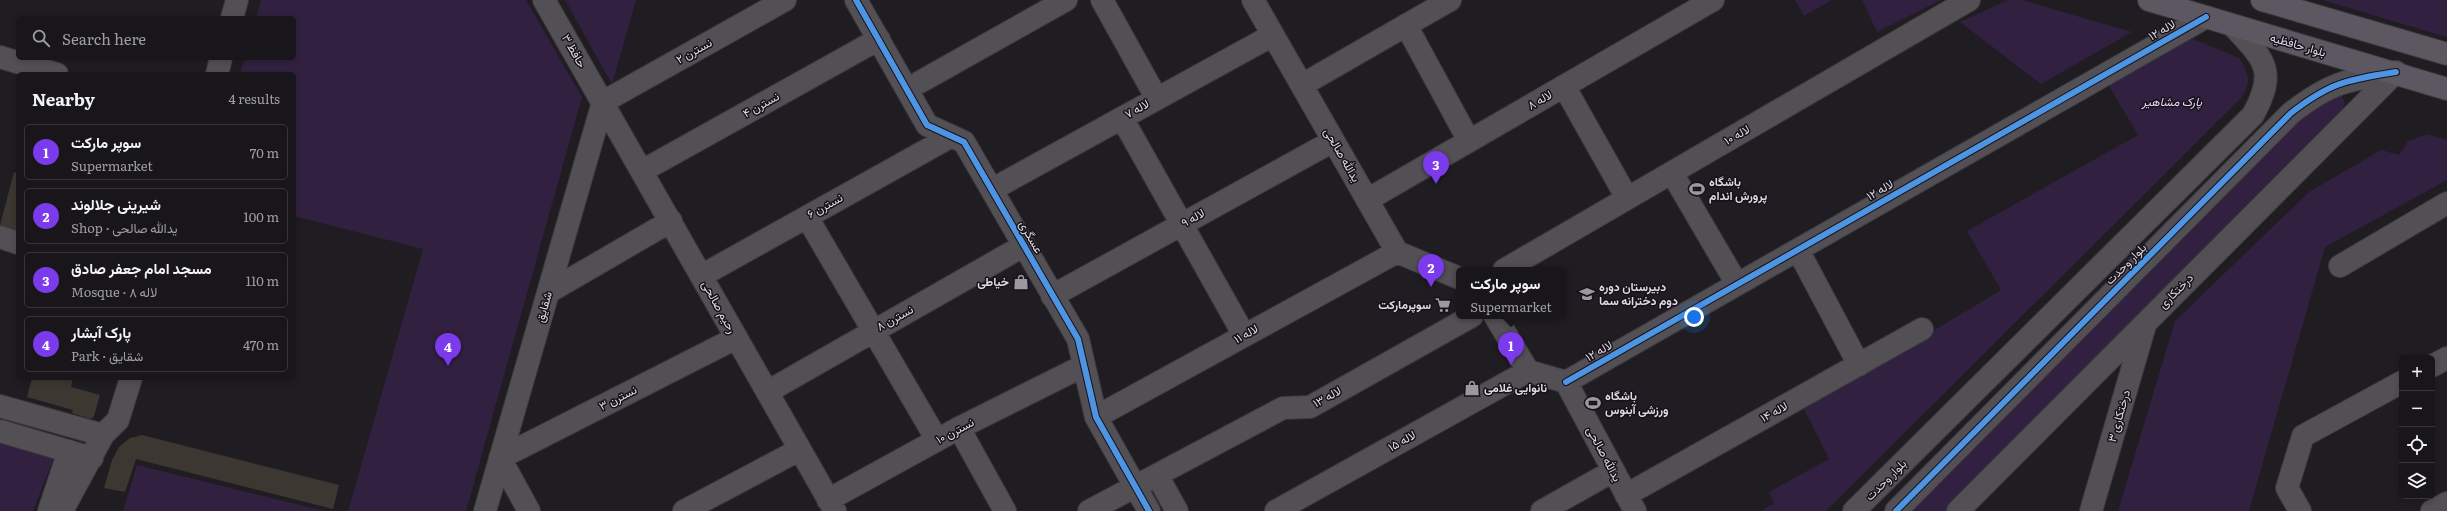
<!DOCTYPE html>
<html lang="en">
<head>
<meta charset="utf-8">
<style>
  body { margin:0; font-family:Literata,Vazirmatn,serif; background:#252327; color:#f1f3f6 }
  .controls { position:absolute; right:12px; bottom:12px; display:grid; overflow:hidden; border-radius:6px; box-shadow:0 2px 6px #0003 }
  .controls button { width:36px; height:36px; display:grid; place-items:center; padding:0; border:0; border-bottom:1px solid #363539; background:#18161a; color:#f1f3f6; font:20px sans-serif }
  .you { position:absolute; left:1694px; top:317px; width:14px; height:14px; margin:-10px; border:3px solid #fff; border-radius:50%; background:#1a73e8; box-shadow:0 0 0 6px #1a73e833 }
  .badge { display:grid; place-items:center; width:26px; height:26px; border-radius:50%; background:#7c3aed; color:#fff; font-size:13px; font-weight:700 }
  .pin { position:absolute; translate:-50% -33px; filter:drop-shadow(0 1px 2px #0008) }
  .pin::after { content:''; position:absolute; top:21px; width:14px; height:12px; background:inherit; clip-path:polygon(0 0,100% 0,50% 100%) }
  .popup { position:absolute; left:1456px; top:267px; width:110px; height:52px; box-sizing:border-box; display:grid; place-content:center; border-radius:6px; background:#18161a; filter:drop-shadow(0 1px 3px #0005); font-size:13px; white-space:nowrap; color:#9f9fa2 }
  .popup b { font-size:15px; color:#f1f3f6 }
  .popup::after { content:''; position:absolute; left:50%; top:100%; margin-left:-8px; border:8px solid transparent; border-top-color:#18161a }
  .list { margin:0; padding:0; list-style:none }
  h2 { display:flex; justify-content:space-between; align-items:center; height:52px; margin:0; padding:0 16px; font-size:17px }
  h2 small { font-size:13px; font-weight:400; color:#9f9fa2 }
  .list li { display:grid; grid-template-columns:26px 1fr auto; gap:12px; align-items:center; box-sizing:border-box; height:56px; margin:0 8px 8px; padding:0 8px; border:1px solid #363539; border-radius:6px }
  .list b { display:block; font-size:15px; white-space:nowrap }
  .list p { margin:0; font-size:13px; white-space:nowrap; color:#9f9fa2 }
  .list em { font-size:13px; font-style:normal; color:#9f9fa2 }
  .icon { flex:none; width:22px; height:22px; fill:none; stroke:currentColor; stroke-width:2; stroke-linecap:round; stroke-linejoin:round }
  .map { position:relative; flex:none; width:2447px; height:511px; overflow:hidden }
  .search { position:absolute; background:#18161a; box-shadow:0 2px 6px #0003; left:16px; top:16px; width:280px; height:44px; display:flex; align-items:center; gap:10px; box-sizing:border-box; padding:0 14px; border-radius:6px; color:#9f9fa2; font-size:15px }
  .panel { position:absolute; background:#18161a; box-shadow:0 2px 6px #0003; left:16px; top:72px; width:280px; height:308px; border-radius:6px }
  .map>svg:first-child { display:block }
</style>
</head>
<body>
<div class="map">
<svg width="2447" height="511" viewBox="0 0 2447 511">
  <rect width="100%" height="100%" fill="#201d22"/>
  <!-- green -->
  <path fill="#31203f" d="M 261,0 L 526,0 L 582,97 L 466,511 L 348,511 L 423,249 L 294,216 L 294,74 L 240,74 L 245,58 L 294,58 L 294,18 L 256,18 Z
    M 565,0 L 636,0 L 612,84 Z
    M 1795,0 L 1832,0 L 1804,16 Z
    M 1862,0 L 1941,0 L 1877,32 Z
    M 2008,0 L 2022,0 L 2132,32 L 2041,84 L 1960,22 Z
    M 2322,0 L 2447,0 L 2447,37 Z
    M 2191,38 L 2239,58 C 2249,73 2252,83 2241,98 L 1826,511 L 1761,511 L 1774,503 L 1769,492 L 1829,459 L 1804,409 L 2001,290 L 1967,231 L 2138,135 L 2108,84 Z
    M 2341,94 L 2345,103 L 2340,115 L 2324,135 L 1946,511 L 1906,511 L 2302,114 Z
    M 2427,134 L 2447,140 L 2447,180 L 2325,247 L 2249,511 L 2118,511 L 2175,321 L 2309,192 L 2381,150 L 2399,155 L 2408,141 Z
    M 0,441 L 54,457 L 33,511 L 0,511 Z
    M 137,465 L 324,511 L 123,511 Z"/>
  <!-- building -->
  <path fill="#3c3731" d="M 14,172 L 18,173 L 18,230 L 0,225 Z
    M 32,378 L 73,378 L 71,387 L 100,395 L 94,416 L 91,419 L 72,413 L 73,410 L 27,397 Z
    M 142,435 L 339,485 L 333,509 L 136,459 L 125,492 L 104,488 L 112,460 L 119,447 L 130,438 Z"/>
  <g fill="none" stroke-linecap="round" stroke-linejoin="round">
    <defs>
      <path id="minor" d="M 544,0 L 835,511
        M 856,0 L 927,125 L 964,142 L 1078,339 L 1096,417 L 1149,511
        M 1102,0 L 1157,99
        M 1253,0 L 1397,252 L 1459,278
        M 232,18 L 237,0
        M 1406,25 L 1469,141
        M 0,57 L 57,74
        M 217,74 L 221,58
        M 920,82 L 1066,0
        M 1302,85 L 1450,0
        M 1564,86 L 1627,198
        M 603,102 L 785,0
        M 1122,118 L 1244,335
        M 642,171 L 879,39
        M 1672,173 L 1737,284
        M 1002,184 L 1273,35
        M 1367,200 L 1713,0
        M 807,217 L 937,440
        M 0,237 L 18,243
        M 1798,250 L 1859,365
        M 2340,266 L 2447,203
        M 1504,270 L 1969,0
        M 701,276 L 950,137
        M 552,290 L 671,221
        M 1052,296 L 1333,141
        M 1495,316 L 1528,371 L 1566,382 L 1635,511
        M 2432,366 L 2447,358
        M 1566,382 L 2206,17
        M 767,392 L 1023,246
        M 0,406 L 103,435
        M 1096,417 L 1397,252
        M 959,428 L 1005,511
        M 0,431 L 92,458
        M 1157,475 L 1177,511
        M 1626,495 L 1922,329
        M 828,500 L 959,428 L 1083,366
        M 49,511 L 69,451
        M 62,511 L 103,435 L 118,420 L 131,378
        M 485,511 L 603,102
        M 529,511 L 500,458 L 736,338
        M 684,511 L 799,450
        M 1089,511 L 1283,408 L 1310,407 L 1472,316
        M 1276,511 L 1528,371
        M 1542,511 L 1613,471
        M 1854,511 L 2253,115 C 2277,71 2265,60 2234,27
        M 1896,511 L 2291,113 C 2331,82 2347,80 2396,72
        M 1958,511 L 2396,72
        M 2091,511 L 2145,325
        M 2300,511 L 2287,488 L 2303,436 L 2402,382
        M 2432,511 L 2447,503"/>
      <path id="major" d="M 2149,0 L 2447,89
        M 2262,0 L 2447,54"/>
    </defs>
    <!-- minor casing -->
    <use href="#minor" stroke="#3c393e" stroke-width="24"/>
    <!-- major casing -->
    <use href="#major" stroke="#3c393e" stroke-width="24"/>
    <!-- minor -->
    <use href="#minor" stroke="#535055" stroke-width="22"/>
    <!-- major -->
    <use href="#major" stroke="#5c5761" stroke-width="22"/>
    <defs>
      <path id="cycleway" d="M 856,0 L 927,125 L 964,142 L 1078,339 L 1096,417 L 1149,511
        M 1566,382 L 2206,17
        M 1896,511 L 2291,113 C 2331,82 2347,80 2396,72"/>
    </defs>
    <!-- cycleway casing -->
    <use href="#cycleway" stroke="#16111b" stroke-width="8"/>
    <!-- cycleway -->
    <use href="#cycleway" stroke="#4d94e3" stroke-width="6"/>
  </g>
  <!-- icons -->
  <defs>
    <symbol id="stadium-bare" viewBox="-9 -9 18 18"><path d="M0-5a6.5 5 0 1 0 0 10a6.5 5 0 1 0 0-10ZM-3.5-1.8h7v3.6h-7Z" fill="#9c989f" stroke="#16111b" stroke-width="2.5" paint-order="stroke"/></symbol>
    <symbol id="shop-bare" viewBox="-9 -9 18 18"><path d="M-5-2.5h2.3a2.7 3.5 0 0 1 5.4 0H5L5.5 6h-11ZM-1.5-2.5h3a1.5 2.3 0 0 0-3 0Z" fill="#9c989f" stroke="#16111b" stroke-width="2.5" paint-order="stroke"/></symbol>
    <symbol id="school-bare" viewBox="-9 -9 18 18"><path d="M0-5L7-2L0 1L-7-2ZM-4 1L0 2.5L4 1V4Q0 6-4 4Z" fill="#9c989f" stroke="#16111b" stroke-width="2.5" paint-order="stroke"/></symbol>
    <symbol id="supermarket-bare" viewBox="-9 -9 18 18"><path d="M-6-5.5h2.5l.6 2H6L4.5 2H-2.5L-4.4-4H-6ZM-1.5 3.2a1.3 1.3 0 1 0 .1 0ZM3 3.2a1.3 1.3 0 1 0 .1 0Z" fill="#9c989f" stroke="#16111b" stroke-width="2.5" paint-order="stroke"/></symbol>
  </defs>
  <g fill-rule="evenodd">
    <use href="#stadium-bare" x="1686" y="178" width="22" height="22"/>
    <use href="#shop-bare" x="1010" y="271" width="22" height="22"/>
    <use href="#school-bare" x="1576" y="283" width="22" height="22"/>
    <use href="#supermarket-bare" x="1432" y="294" width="22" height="22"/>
    <use href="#shop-bare" x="1461" y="377" width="22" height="22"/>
    <use href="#stadium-bare" x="1582" y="392" width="22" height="22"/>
  </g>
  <g text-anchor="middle" stroke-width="3" stroke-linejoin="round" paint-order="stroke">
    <!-- street labels -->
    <g font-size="12" fill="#dfdbe3" stroke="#16111b">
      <text transform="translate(2162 30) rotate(-30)" y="4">لاله ۱۲</text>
      <text transform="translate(2298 45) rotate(16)" y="4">بلوار حافظیه</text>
      <text transform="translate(574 51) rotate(60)" y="4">حافظ ۳</text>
      <text transform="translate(694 51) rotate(-29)" y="4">نسترن ۲</text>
      <text transform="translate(1540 100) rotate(-30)" y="4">لاله ۸</text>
      <text transform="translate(761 105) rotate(-29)" y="4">نسترن ۴</text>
      <text transform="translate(1137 109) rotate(-29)" y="4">لاله ۷</text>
      <text transform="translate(1737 135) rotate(-30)" y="4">لاله ۱۰</text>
      <text transform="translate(1342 155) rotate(60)" y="4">یدالله صالحی</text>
      <text transform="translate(1880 190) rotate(-30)" y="4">لاله ۱۲</text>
      <text transform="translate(825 206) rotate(-29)" y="4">نسترن ۶</text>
      <text transform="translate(1193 218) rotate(-29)" y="4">لاله ۹</text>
      <text transform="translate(1031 237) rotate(60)" y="4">عسگری</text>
      <text transform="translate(2126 264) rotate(-45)" y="4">بلوار وحدت</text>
      <text transform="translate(2176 291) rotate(-45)" y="4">درختکاری</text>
      <text transform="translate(544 307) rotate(-74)" y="4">شقایق</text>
      <text transform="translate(719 307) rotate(61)" y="4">رحیم صالحی</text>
      <text transform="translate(895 318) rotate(-29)" y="4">نسترن ۸</text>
      <text transform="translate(1246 334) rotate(-29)" y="4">لاله ۱۱</text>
      <text transform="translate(1599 351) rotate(-30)" y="4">لاله ۱۲</text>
      <text transform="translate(1327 397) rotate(-29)" y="4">لاله ۱۳</text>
      <text transform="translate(618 398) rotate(-27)" y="4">نسترن ۳</text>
      <text transform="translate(1774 412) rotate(-29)" y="4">لاله ۱۴</text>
      <text transform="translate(2119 416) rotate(-74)" y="4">درختکاری ۳</text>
      <text transform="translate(955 431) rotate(-28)" y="4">نسترن ۱۰</text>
      <text transform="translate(1402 441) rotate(-29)" y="4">لاله ۱۵</text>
      <text transform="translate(1604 454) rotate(62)" y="4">یدالله صالحی</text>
      <text transform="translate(1886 480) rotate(-45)" y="4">بلوار وحدت</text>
    </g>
    <!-- park labels -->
    <g font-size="12" font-style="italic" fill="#e6d6f5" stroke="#16111b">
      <text x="2172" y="106">پارک مشاهیر</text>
    </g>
    <!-- poi labels -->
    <g font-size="12" font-weight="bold" fill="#dfdbe3" stroke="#16111b" text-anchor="start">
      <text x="1709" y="186">باشگاه<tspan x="1709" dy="14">پرورش اندام</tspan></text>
      <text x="1009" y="286" text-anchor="end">خیاطی</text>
      <text x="1599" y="291">دبیرستان دوره<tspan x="1599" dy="14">دوم دخترانه سما</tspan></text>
      <text x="1431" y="309" text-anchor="end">سوپرمارکت</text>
      <text x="1484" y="392">نانوایی غلامی</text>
      <text x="1605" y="400">باشگاه<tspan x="1605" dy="14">ورزشی آبنوس</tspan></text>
    </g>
  </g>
</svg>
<div class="controls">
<button>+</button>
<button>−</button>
<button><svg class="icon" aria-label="locate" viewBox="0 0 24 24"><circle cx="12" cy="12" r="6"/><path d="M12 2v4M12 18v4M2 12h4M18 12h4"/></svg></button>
<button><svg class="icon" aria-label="layers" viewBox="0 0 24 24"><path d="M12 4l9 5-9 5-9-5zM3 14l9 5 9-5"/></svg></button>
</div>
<div class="you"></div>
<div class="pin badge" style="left:1511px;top:365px">1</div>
<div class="popup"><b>سوپر مارکت</b>Supermarket</div>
<div class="pin badge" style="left:1431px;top:287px">2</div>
<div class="pin badge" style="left:1436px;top:184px">3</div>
<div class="pin badge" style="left:448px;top:366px">4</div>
<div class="search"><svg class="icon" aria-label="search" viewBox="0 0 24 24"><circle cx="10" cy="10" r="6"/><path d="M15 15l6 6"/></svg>Search here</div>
<section class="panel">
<h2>Nearby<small>4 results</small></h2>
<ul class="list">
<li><span class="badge">1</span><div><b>سوپر مارکت</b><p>Supermarket</p></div><em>70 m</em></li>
<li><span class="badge">2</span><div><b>شیرینی جلالوند</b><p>Shop · یدالله صالحی</p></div><em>100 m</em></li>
<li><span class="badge">3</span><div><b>مسجد امام جعفر صادق</b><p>Mosque · لاله ۸</p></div><em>110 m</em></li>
<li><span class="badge">4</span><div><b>پارک آبشار</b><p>Park · شقایق</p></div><em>470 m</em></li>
</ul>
</section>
</div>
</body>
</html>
